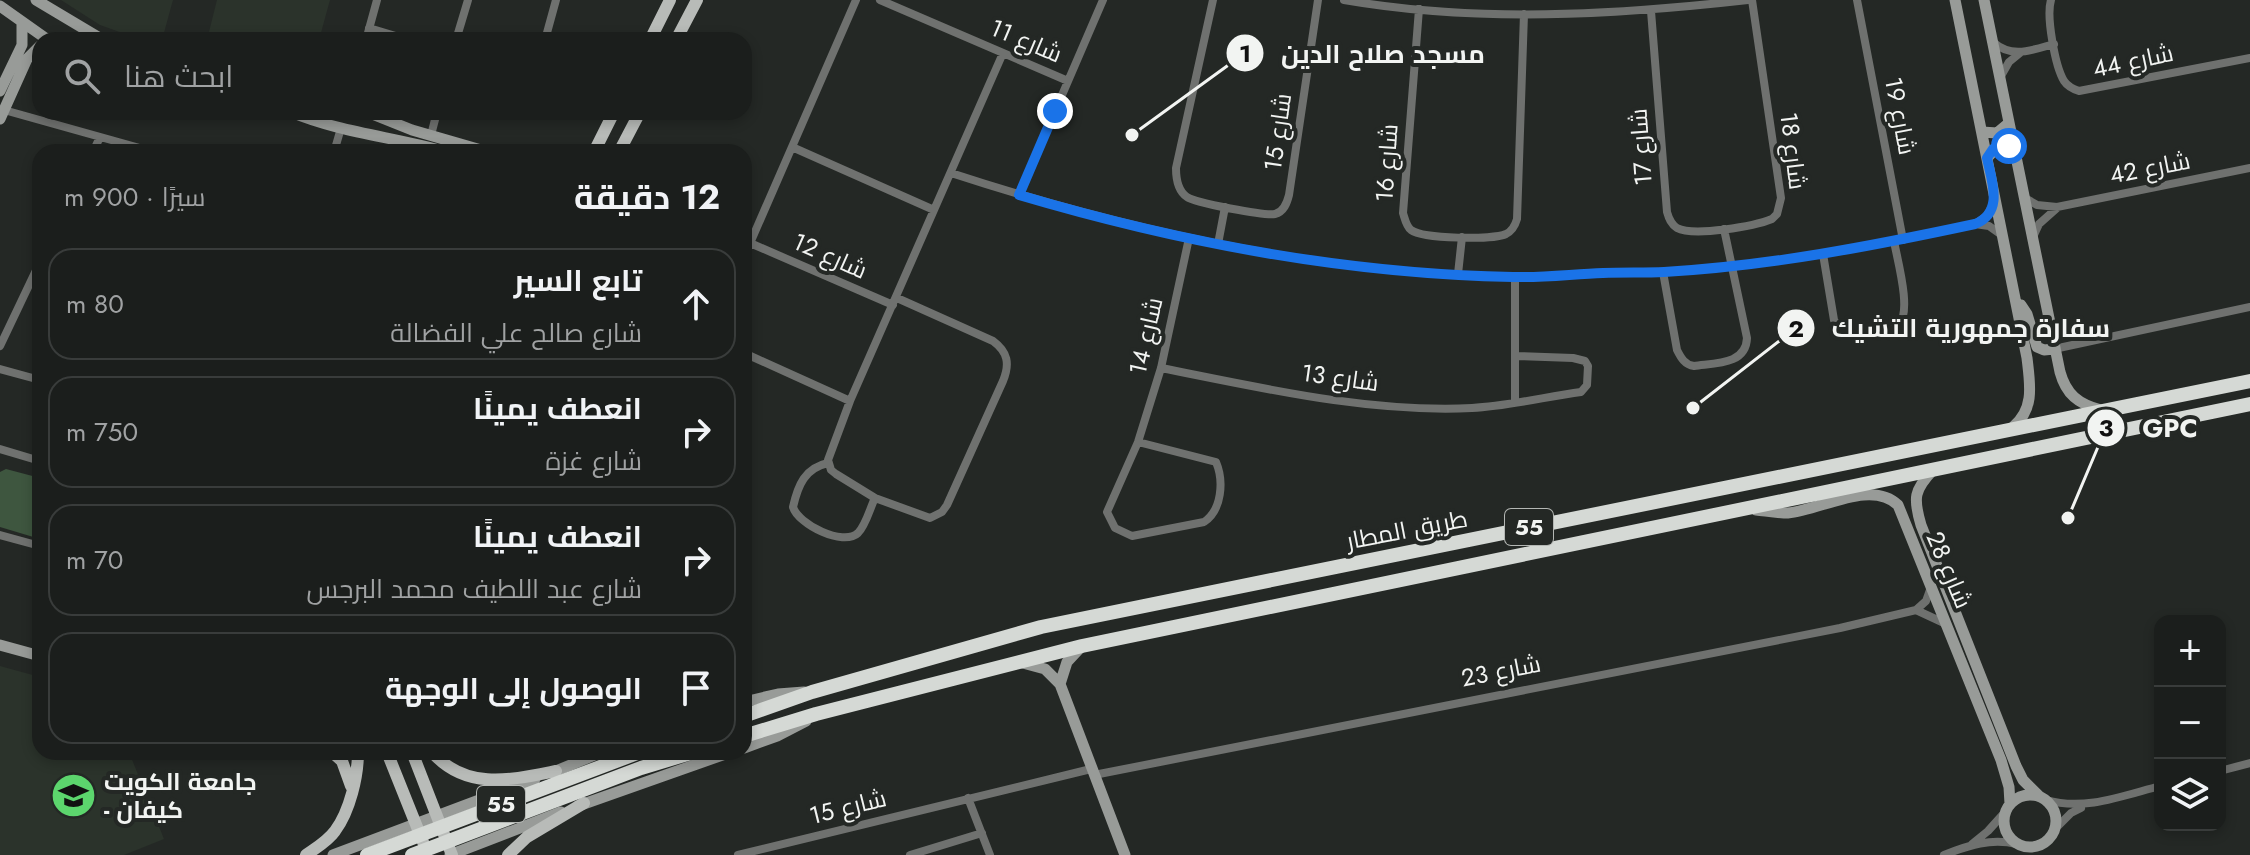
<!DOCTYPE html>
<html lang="ar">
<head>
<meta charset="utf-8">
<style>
  body { margin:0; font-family:Jost,Cairo,sans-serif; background:#282b29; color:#f1f3f6; direction:rtl }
  .controls { position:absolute; right:24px; bottom:24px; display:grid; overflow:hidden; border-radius:16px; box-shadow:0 4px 12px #0003 }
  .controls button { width:72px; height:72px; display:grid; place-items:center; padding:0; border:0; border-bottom:2px solid #393c3b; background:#1b1e1c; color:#f1f3f6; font:40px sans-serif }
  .stop { position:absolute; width:24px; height:24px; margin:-18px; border:6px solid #1a73e8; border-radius:50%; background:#fff }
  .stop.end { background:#1a73e8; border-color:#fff; box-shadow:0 2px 8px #0008 }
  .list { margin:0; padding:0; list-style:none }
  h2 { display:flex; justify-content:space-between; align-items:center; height:104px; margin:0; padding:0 32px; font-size:34px }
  h2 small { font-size:26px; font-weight:400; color:#a0a2a3 }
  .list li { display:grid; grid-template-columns:52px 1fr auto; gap:24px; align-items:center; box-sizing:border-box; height:112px; margin:0 16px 16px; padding:0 16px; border:2px solid #393c3b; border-radius:24px }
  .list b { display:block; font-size:30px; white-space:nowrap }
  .list p { margin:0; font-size:26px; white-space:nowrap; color:#a0a2a3 }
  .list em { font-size:26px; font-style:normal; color:#a0a2a3 }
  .icon { flex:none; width:44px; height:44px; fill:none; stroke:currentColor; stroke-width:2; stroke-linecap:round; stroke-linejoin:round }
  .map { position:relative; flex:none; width:2250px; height:855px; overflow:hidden; direction:ltr }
  .search { position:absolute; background:#1b1e1c; box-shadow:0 4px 12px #0003; left:32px; top:32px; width:720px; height:88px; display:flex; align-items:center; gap:20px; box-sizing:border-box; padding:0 28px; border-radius:24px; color:#a0a2a3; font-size:30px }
  .panel { position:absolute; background:#1b1e1c; box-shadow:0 4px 12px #0003; left:32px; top:144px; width:720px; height:616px; border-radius:24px; direction:rtl }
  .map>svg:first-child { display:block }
</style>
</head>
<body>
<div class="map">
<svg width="2250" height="855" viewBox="0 0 2250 855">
  <rect width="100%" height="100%" fill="#242825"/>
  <!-- built -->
  <path fill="#2b332b" d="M 61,0 L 173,0 L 162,40 L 142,40 L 100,25 Z
    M 217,0 L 330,0 L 319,40 L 207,40 Z
    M 0,666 L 40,677 L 40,752 L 129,752 L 164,839 L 124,855 L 0,855 Z"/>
  <!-- green -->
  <path fill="#3e563f" d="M 6,469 L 40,478 L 40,539 L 0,527 L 0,472 Z"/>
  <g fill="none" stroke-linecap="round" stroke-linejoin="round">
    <!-- street -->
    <path stroke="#6f716f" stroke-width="8" d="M 880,0 L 1068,81
      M 1213,0 L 1176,168 C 1176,178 1178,191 1187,197 C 1195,203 1265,216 1275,214 C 1284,212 1287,203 1289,195 L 1318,0
      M 1344,0 C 1477,23 1615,15 1748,0
      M 1857,0 L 1903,240
      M 2051,0 C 2046,16 2055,66 2064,81 C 2068,87 2073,89 2079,91 L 2250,58
      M 1419,9 L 1403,213 C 1405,219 1406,226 1411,230 C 1423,239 1493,240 1506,234 C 1512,231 1515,226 1517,219 L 1524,14
      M 1651,11 L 1667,212 C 1669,219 1671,224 1677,228 C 1694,237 1755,226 1772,219 L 1777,214 L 1781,198 L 1752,0
      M 369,28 L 409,40
      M 366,40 L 377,0
      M 456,40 L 468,0
      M 545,40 L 556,0
      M 1993,42 C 2012,59 2032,50 2054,44
      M 2001,76 L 2009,62 L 2020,53
      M 4,110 L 154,152
      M 431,135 L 437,112
      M 792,147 L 934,210
      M 93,152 L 100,137
      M 334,152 L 341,128
      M 951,173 C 1132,232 1322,274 1513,277 C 1543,278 1574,274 1604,273 C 1624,272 1644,273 1664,272 C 1769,266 1872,246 1975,224 L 1989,226 L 2003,236
      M 1019,195 L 1103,0
      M 2025,198 L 2037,205 L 2057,207 L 2250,168
      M 1975,224 L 1987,216 L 1994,202
      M 2033,237 L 2039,224 L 2057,208
      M 750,243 L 893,305
      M 1218,244 L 1225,207
      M 1823,254 L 1834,320 L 1842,332 C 1853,336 1863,333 1874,331 C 1882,330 1893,329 1899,324 C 1912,311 1897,259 1894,241
      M 744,257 L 856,0
      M 1663,272 L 1677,350 C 1681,358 1685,365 1694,366 C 1715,363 1746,365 1747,338 L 1724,229
      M 1458,274 L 1462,237
      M 1515,277 L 1515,402
      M 897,298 L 993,341 C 1008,352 1010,364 1003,381 L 947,505 L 942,512 L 930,518 L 875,498 L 836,474 L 831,470 L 828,460 L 850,401 L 1003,53
      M 0,346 L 40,262
      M 2054,349 L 2250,307
      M 744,353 L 850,401
      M 1161,368 C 1262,388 1368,413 1472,408 C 1508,406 1545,397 1581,392 L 1587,385 L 1588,366 L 1585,361 L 1573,358 L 1516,356
      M 0,369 L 40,380
      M 1138,442 L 1216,462 C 1224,481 1222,510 1204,522 L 1132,536 L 1115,528 L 1107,512 L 1138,442 L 1161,368 L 1189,238
      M 0,449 L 40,461
      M 828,463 C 805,468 798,485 793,507 C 798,524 843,547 858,533 C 866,525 870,508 875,498
      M 0,535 L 40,546
      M 1916,610 L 1944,623
      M 2220,771 L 2250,763
      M 1094,775 L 1840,628 L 1916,610 L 1926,601 L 1931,587
      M 968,798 L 990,855
      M 2046,800 C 2085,811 2122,796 2160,786
      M 2054,830 L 2071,813 L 2081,808
      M 1972,844 L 1988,831 L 2006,811
      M 738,855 L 1091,769
      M 910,855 L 982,833
      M 1944,855 C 1969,845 1991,838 2017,844"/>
    <!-- secondary -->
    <path stroke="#989b98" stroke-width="11" d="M 36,0 L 103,40
      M 1955,0 L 2027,358 C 2030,384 2035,409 2013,427
      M 1984,0 L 2060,372 C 2066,394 2078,404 2101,410
      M 0,6 L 48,40
      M 0,91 L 22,45 L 22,23
      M 291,112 C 341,133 395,137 446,152
      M 367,112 L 412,130 L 488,152
      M 0,119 L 27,59 L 40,46
      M 1982,132 L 1997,133 L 2009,123
      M 1987,158 L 1998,146 L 2014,148
      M 2021,305 L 2027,314 L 2037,347 L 2044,350 L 2054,349
      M 1933,470 C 1914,490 1913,498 1921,525 L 2016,766 L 2023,780 L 2039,796
      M 1756,510 C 1766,511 1778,513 1788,513 C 1821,510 1871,479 1898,505 L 2001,760 L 2009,787 L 2010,804
      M 0,645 L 40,656
      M 1019,662 L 1045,669 L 1060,684 L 1125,855
      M 1060,684 L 1067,662 L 1081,647
      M 744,702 L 778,694 L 804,692
      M 744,748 L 777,736 L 806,721
      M 264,752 L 278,752
      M 551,773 L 602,752
      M2004 821a26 26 0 1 1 52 0a26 26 0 1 1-52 0Z
      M 578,806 L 731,752
      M 333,855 L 535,779
      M 450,855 L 561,812"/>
    <!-- primary -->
    <path stroke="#b8bbb8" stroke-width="12" d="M 650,40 L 670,0
      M 676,40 L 697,0
      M 594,152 L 614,112
      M 619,152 L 640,112
      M 332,752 L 342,761 L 351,786
      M 387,752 L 423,842
      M 412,752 L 452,855
      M 432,752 C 466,791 511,780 556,771
      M 306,855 C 316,848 328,841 335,831 C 350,811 358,776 358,752
      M 508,855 L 527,837 L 584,803"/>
    <!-- highway -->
    <path stroke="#d5d9d5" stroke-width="14" d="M 744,716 L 812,692 L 1041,627 L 2250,381
      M 744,736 L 816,714 L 1082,646 L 2250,404
      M 367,855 L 640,752
      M 412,855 L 641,768 L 694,752"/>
  </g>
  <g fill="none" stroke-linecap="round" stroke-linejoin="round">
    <!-- route -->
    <path stroke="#1a73e8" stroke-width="10" d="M 1055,111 L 1019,195 C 1178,242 1346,274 1513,277 C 1543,278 1573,274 1603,273 C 1623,272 1644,273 1664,272 C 1769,266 1872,246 1975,224 C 2004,212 1992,182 1987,158 L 1993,149 L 2009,146"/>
  </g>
  <!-- icons -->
  <defs>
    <symbol id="university-disc" viewBox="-11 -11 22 22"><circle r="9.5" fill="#5cd56d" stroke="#242825"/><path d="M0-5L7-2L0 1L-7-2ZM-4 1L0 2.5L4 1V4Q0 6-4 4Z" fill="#111"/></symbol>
  </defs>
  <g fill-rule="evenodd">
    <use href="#university-disc" x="48" y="770" width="51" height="51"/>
  </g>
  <g text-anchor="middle" stroke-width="8" stroke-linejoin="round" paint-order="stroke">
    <!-- shield labels -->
    <g fill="#242825" stroke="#b4b7b4" stroke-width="2">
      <rect x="1505" y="509" width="48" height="36" rx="6"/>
      <rect x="477" y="786" width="48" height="36" rx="6"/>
    </g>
    <g font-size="22" font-weight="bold" fill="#f2f4f2">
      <text x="1529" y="535">55</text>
      <text x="501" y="812">55</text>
    </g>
    <!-- street labels -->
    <g font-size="24" fill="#f2f4f2" stroke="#242825">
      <text transform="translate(1026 41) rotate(23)" y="8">شارع 11</text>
      <text transform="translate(2133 61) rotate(-12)" y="8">شارع 44</text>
      <text transform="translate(1900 116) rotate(79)" y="8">شارع 19</text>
      <text transform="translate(1278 132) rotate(-82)" y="8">شارع 15</text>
      <text transform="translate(1641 147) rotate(-94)" y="8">شارع 17</text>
      <text transform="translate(1793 151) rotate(83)" y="8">شارع 18</text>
      <text transform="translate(1387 163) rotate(-86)" y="8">شارع 16</text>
      <text transform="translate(2150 168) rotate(-11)" y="8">شارع 42</text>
      <text transform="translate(830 256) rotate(24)" y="8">شارع 12</text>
      <text transform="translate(1146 336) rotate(-77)" y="8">شارع 14</text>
      <text transform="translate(1340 378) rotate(8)" y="8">شارع 13</text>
      <text transform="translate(1407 530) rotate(-11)" y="8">طريق المطار</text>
      <text transform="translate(1949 570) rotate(67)" y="8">شارع 28</text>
      <text transform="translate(1501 671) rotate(-11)" y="8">شارع 23</text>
      <text transform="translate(848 807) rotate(-14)" y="8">شارع 15</text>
    </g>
    <!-- poi labels -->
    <g font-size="24" font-weight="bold" fill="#f2f4f2" stroke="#242825" text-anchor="start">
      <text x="104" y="790">جامعة الكويت<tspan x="104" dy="28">- كيفان</tspan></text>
    </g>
  </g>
  <!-- callouts -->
  <path fill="none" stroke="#f2f4f2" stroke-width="3" d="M1132 135L1245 53M1693 408L1796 328M2068 518L2106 428"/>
  <g fill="#f2f4f2" stroke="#242825" stroke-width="3">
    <circle cx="1132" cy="135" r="8"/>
    <circle cx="1693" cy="408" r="8"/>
    <circle cx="2068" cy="518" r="8"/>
    <circle cx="1245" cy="53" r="20"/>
    <circle cx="1796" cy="328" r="20"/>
    <circle cx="2106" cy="428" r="20"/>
  </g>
  <g font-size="24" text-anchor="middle" font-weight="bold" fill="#111">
    <text x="1245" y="62">1</text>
    <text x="1796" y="337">2</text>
    <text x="2106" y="436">3</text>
  </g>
  <g font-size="26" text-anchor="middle" font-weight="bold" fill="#f2f4f2" stroke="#242825" stroke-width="8" stroke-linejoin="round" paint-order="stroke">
    <text x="1383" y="63">مسجد صلاح الدين</text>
    <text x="1971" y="337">سفارة جمهورية التشيك</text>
    <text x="2170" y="437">GPC</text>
  </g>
</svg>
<div class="controls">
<button>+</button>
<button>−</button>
<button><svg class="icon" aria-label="layers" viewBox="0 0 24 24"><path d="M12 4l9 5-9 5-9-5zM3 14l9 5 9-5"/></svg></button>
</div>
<div class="stop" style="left:2009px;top:146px"></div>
<div class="stop end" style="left:1055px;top:111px"></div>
<div class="search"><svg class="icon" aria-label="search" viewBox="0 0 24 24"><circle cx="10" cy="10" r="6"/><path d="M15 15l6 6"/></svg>ابحث هنا</div>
<section class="panel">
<h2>12 دقيقة<small>سيرًا · 900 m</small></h2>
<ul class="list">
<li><svg class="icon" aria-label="ahead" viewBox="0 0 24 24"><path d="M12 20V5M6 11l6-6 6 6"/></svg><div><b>تابع السير</b><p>شارع صالح علي الفضالة</p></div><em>80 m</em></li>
<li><svg class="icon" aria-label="right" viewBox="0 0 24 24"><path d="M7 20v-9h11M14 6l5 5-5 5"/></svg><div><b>انعطف يمينًا</b><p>شارع غزة</p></div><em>750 m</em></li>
<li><svg class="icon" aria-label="right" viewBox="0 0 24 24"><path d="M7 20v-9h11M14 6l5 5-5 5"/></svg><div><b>انعطف يمينًا</b><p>شارع عبد اللطيف محمد البرجس</p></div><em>70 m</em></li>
<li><svg class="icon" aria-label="arrive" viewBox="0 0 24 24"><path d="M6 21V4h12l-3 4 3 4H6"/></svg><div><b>الوصول إلى الوجهة</b></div></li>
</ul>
</section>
</div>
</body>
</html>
